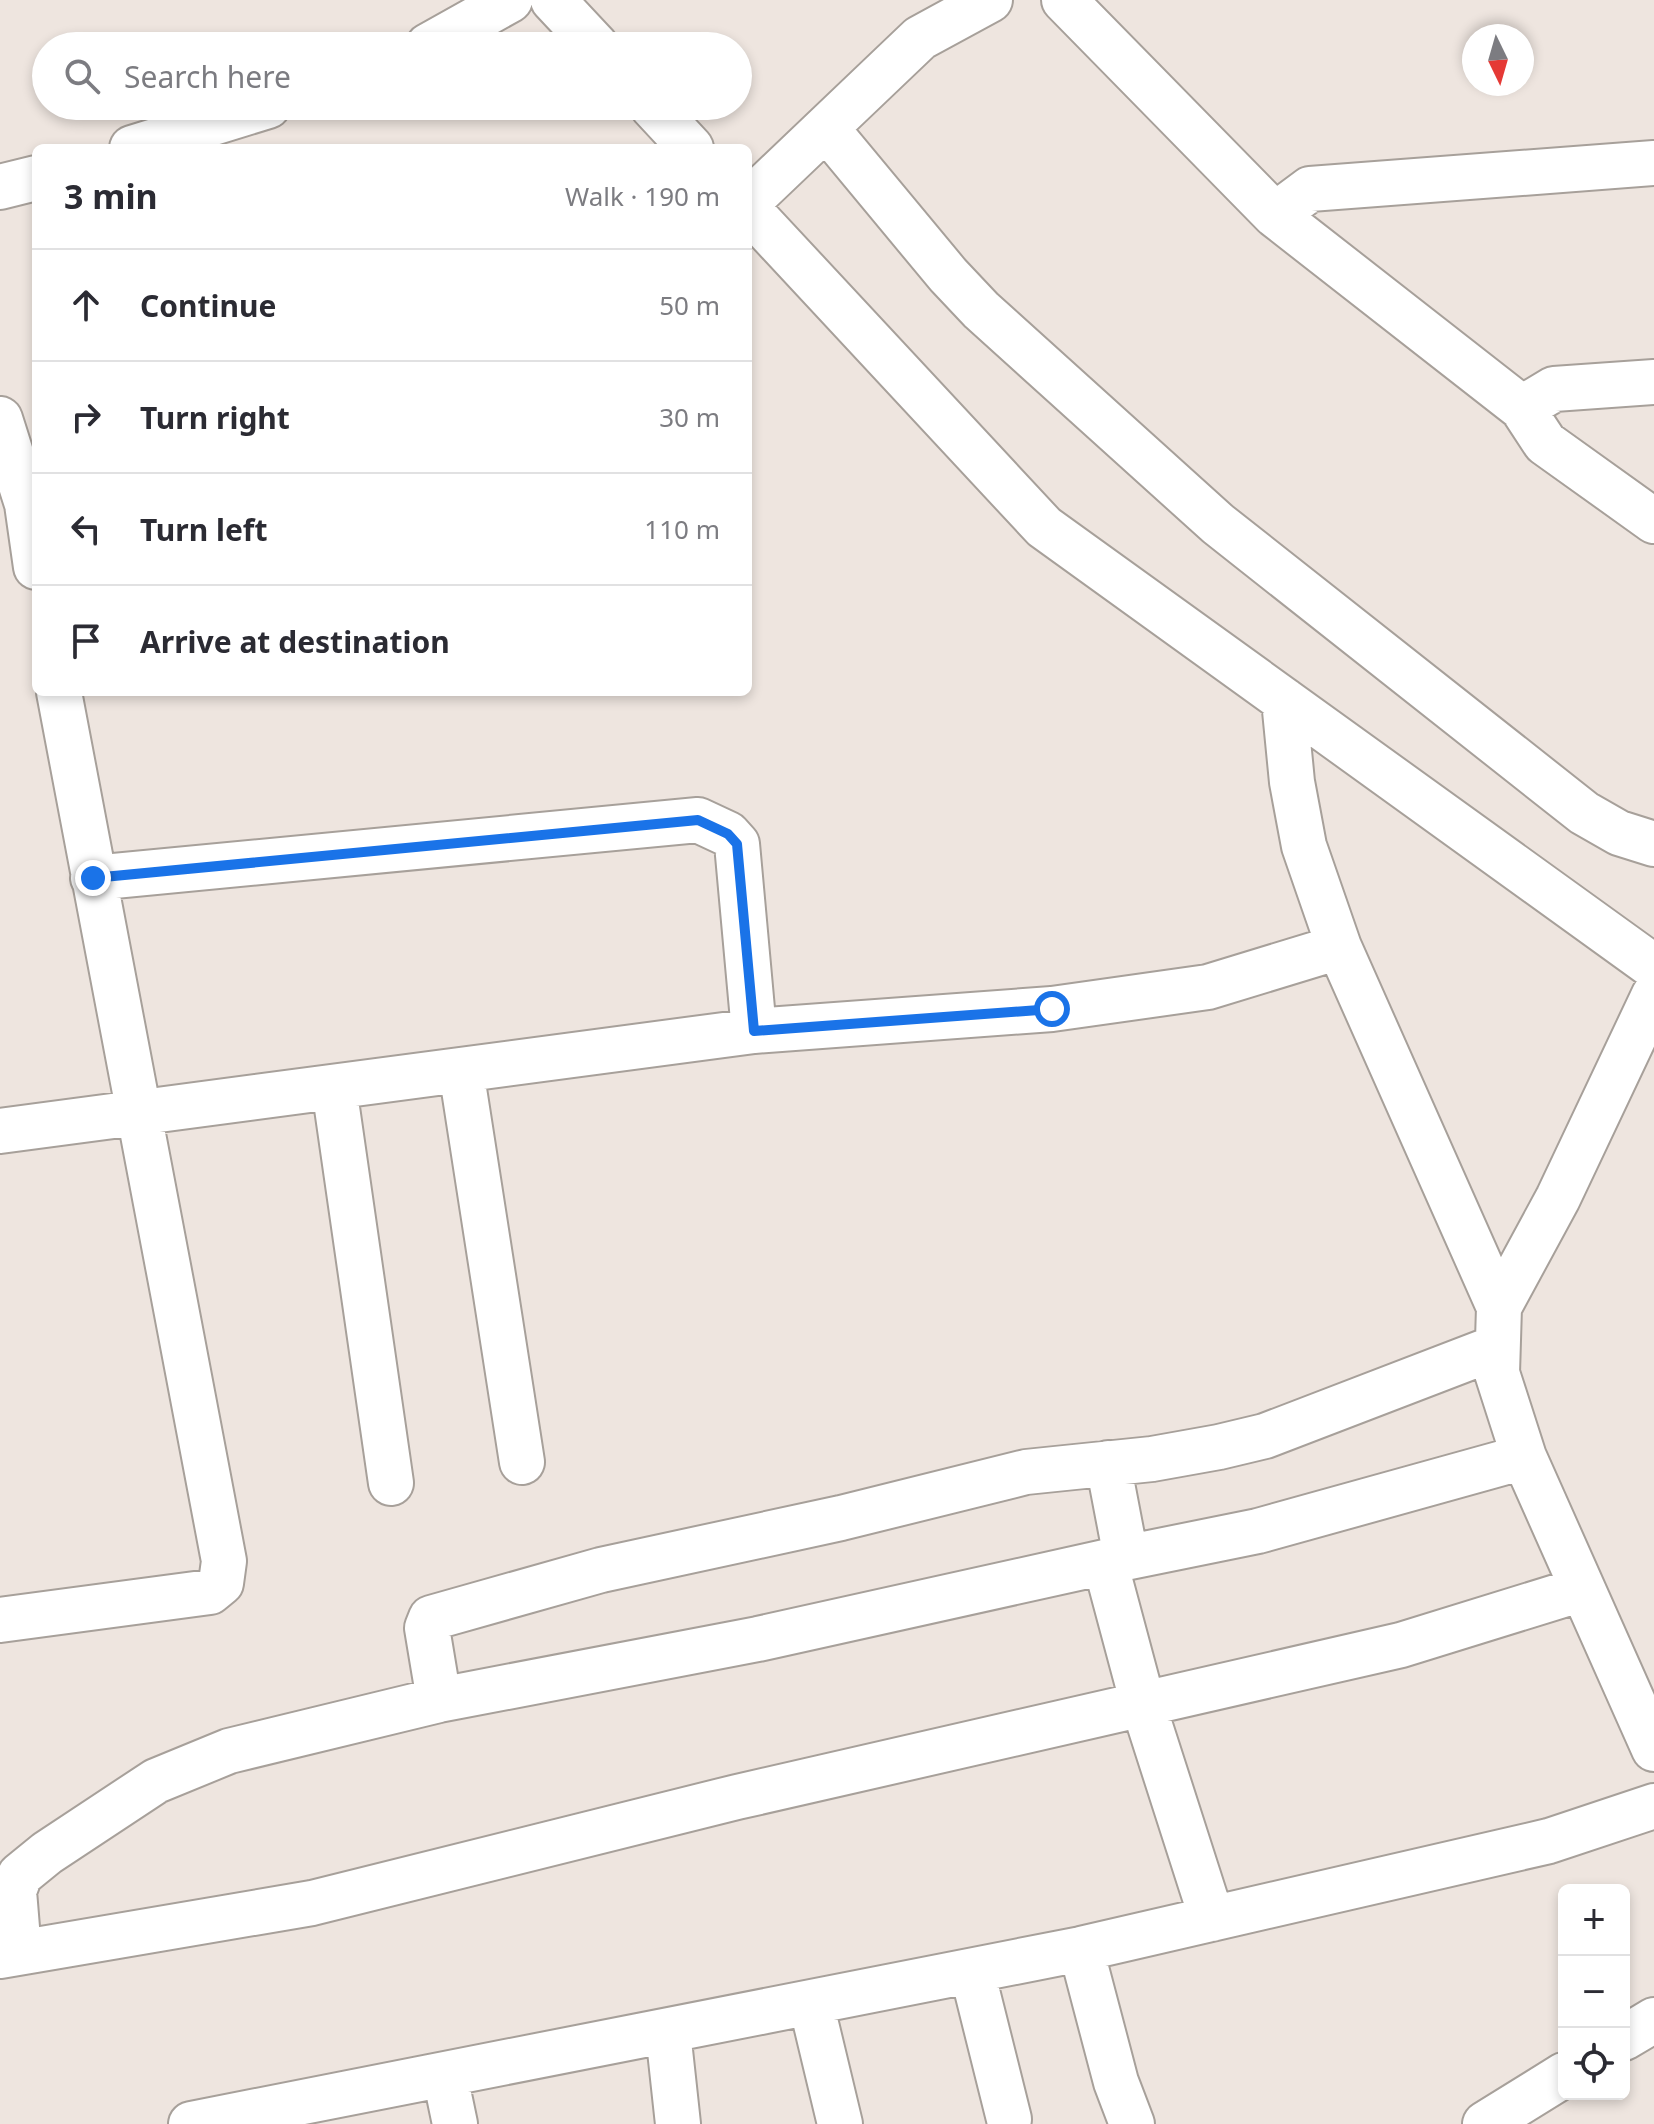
<!DOCTYPE html>
<html lang="en">
<head>
<meta charset="utf-8">
<style>
  body { margin:0; font-family:"Noto Sans",sans-serif; background:#f2f2f3; color:#2b2b33 }
  .controls { position:absolute; right:24px; bottom:24px; display:grid; overflow:hidden; border-radius:12px; box-shadow:0 4px 12px #0003 }
  .controls button { width:72px; height:72px; display:grid; place-items:center; padding:0; border:0; border-bottom:2px solid #e1e1e2; background:#fff; color:#2b2b33; font:40px sans-serif }
  .compass { position:absolute; left:1462px; top:24px; width:72px; height:72px; border-radius:50%; background:#fff; box-shadow:0 4px 12px #0003; rotate:175deg }
  .stop { position:absolute; width:24px; height:24px; margin:-18px; border:6px solid #1a73e8; border-radius:50%; background:#fff }
  .stop.end { background:#1a73e8; border-color:#fff; box-shadow:0 2px 8px #0008 }
  .list { margin:0; padding:0; list-style:none }
  h2 { display:flex; justify-content:space-between; align-items:center; height:104px; margin:0; padding:0 32px; font-size:34px }
  h2 small { font-size:26px; font-weight:400; color:#7c7c81 }
  .list li { display:grid; grid-template-columns:52px 1fr auto; gap:24px; align-items:center; box-sizing:border-box; height:112px; padding:0 32px; border-top:2px solid #e1e1e2 }
  .list b { display:block; font-size:30px; white-space:nowrap }
  .list em { font-size:26px; font-style:normal; color:#7c7c81 }
  .icon { flex:none; width:44px; height:44px; fill:none; stroke:currentColor; stroke-width:2; stroke-linecap:round; stroke-linejoin:round }
  .map { position:relative; flex:none; width:1654px; height:2124px; overflow:hidden }
  .search { position:absolute; background:#fff; box-shadow:0 4px 12px #0003; left:32px; top:32px; width:720px; height:88px; display:flex; align-items:center; gap:20px; box-sizing:border-box; padding:0 28px; border-radius:44px; color:#7c7c81; font-size:30px }
  .panel { position:absolute; background:#fff; box-shadow:0 4px 12px #0003; left:32px; top:144px; width:720px; height:552px; border-radius:12px }
  .map>svg:first-child { display:block }
</style>
</head>
<body>
<div class="map">
<svg width="1654" height="2124" viewBox="0 0 1654 2124">
  <rect width="100%" height="100%" fill="#eee5df"/>
  <g fill="none" stroke-linecap="round" stroke-linejoin="round">
    <defs>
      <path id="minor" d="M 553,0 L 596,46
        M 1064,0 L 1275,215 L 1522,408 L 1545,443 L 1654,521
        M 428,46 L 510,0
        M 652,106 L 691,148
        M 826,128 L 948,275 L 981,310 L 1218,524 L 1584,813 L 1619,833 L 1654,844
        M 132,148 L 268,106
        M 0,187 L 36,178
        M 748,202 L 920,38 L 990,0
        M 748,209 L 1044,527 L 1654,967
        M 1275,215 L 1310,189 L 1654,163
        M 1522,408 L 1554,389 L 1654,382
        M 0,419 L 27,504 L 36,567
        M 1284,700 L 1292,782 L 1304,846 L 1339,947 L 1499,1307
        M 93,878 L 698,820 L 728,834 L 737,844 L 754,1031
        M 1654,995 L 1558,1198 L 1499,1307 L 1497,1373 L 1524,1457 L 1654,1749
        M 461,1070 L 522,1462
        M 334,1087 L 391,1483
        M 0,1131 L 754,1031 L 1052,1009 L 1208,987 L 1339,947
        M 1108,1463 L 1126,1557
        M 1105,1562 L 1143,1704 L 1212,1919
        M 0,1620 L 210,1592 L 221,1583 L 224,1561 L 59,692
        M 439,1700 L 427,1628 L 431,1618 L 601,1570 L 841,1518 L 1026,1472 L 1152,1459 L 1219,1447 L 1265,1436 L 1497,1347
        M 1081,1949 L 1116,2082 L 1132,2124
        M 19,1952 L 14,1891 L 20,1875 L 47,1853 L 156,1781 L 229,1751 L 439,1700 L 758,1639 L 1105,1562 L 1258,1531 L 1524,1457
        M 0,1956 L 312,1903 L 737,1797 L 1401,1645 L 1582,1589
        M 972,1971 L 1009,2119
        M 811,2003 L 840,2124
        M 668,2032 L 678,2124
        M 1624,2038 L 1654,2020
        M 445,2076 L 455,2124
        M 191,2124 L 1081,1949 L 1549,1841 L 1654,1806
        M 1485,2124 L 1564,2075"/>
    </defs>
    <!-- minor casing -->
    <use href="#minor" stroke="#a7a09a" stroke-width="48"/>
    <!-- minor -->
    <use href="#minor" stroke="#fff" stroke-width="44"/>
  </g>
  <g fill="none" stroke-linecap="round" stroke-linejoin="round">
    <!-- route -->
    <path stroke="#1a73e8" stroke-width="10" d="M 93,878 L 698,820 L 728,834 L 737,844 L 754,1031 L 1052,1009"/>
  </g>
</svg>
<div class="controls">
<button>+</button>
<button>−</button>
<button><svg class="icon" aria-label="locate" viewBox="0 0 24 24"><circle cx="12" cy="12" r="6"/><path d="M12 2v4M12 18v4M2 12h4M18 12h4"/></svg></button>
</div>
<svg class="compass" viewBox="-18 -18 36 36"><path d="M0-13l5 13h-10z" fill="#e53935"/><path d="M0 13l5-13h-10z" fill="#7c7c81"/></svg>
<div class="stop" style="left:1052px;top:1009px"></div>
<div class="stop end" style="left:93px;top:878px"></div>
<div class="search"><svg class="icon" aria-label="search" viewBox="0 0 24 24"><circle cx="10" cy="10" r="6"/><path d="M15 15l6 6"/></svg>Search here</div>
<section class="panel">
<h2>3 min<small>Walk · 190 m</small></h2>
<ul class="list">
<li><svg class="icon" aria-label="ahead" viewBox="0 0 24 24"><path d="M12 20V5M6 11l6-6 6 6"/></svg><div><b>Continue</b></div><em>50 m</em></li>
<li><svg class="icon" aria-label="right" viewBox="0 0 24 24"><path d="M7 20v-9h11M14 6l5 5-5 5"/></svg><div><b>Turn right</b></div><em>30 m</em></li>
<li><svg class="icon" aria-label="left" viewBox="0 0 24 24"><path d="M17 20v-9H6M10 6l-5 5 5 5"/></svg><div><b>Turn left</b></div><em>110 m</em></li>
<li><svg class="icon" aria-label="arrive" viewBox="0 0 24 24"><path d="M6 21V4h12l-3 4 3 4H6"/></svg><div><b>Arrive at destination</b></div></li>
</ul>
</section>
</div>
</body>
</html>
